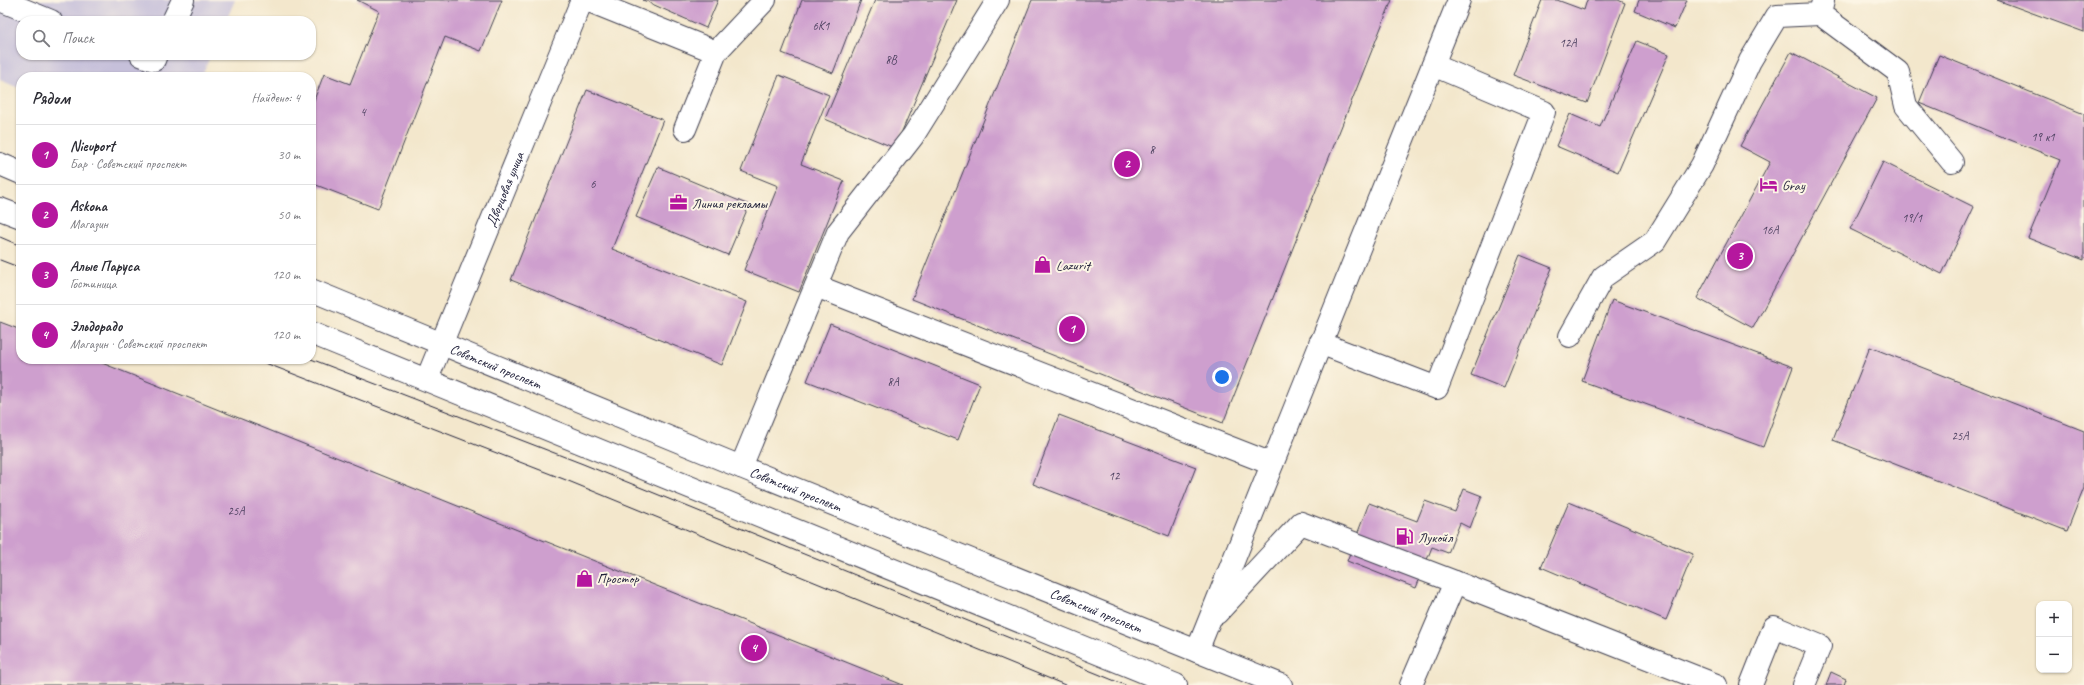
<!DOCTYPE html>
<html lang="ru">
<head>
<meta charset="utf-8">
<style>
  body { margin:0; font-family:Caveat,sans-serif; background:#f2f2f3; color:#2b2b33 }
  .controls { position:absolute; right:12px; bottom:12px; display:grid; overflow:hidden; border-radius:8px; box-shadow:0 1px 3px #0004 }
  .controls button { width:36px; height:36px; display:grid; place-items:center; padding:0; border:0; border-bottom:1px solid #e1e1e2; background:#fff; color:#2b2b33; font:20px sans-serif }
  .you { position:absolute; left:1222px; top:377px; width:14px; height:14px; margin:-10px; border:3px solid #fff; border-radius:50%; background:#1a73e8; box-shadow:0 0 0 6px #1a73e833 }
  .badge { display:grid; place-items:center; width:26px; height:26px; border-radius:50%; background:#b5179e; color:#fff; font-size:13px; font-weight:700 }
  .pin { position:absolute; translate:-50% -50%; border:2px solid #fff; box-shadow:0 1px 4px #0006 }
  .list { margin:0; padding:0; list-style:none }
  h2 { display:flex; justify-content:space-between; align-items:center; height:52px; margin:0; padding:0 16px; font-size:17px }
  h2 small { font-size:13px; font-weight:400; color:#7c7c81 }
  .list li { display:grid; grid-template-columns:26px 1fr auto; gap:12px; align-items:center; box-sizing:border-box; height:60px; padding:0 16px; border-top:1px solid #e1e1e2 }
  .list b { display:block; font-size:15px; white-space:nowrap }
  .list p { margin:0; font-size:13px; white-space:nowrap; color:#7c7c81 }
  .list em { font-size:13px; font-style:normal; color:#7c7c81 }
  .icon { flex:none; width:22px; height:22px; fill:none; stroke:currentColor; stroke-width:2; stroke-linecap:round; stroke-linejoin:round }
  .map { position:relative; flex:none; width:2084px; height:685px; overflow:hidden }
  .search { position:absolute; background:#fff; box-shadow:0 1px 3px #0004; left:16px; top:16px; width:300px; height:44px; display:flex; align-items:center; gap:10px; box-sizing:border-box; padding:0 14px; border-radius:16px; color:#7c7c81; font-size:15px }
  .panel { position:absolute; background:#fff; box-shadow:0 1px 3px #0004; left:16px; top:72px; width:300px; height:292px; border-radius:16px }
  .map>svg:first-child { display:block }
</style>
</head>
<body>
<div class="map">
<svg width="2084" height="685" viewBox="0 0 2084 685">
  <rect width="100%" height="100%" fill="#fcf5e5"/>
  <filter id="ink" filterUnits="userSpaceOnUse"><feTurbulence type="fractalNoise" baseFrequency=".025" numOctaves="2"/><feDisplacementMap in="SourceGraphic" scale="8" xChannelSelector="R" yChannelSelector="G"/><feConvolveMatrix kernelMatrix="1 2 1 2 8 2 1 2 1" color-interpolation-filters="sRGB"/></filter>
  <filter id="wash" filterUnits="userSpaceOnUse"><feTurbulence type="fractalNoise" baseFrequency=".012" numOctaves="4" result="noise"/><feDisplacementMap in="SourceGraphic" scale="16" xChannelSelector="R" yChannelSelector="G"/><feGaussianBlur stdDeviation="0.9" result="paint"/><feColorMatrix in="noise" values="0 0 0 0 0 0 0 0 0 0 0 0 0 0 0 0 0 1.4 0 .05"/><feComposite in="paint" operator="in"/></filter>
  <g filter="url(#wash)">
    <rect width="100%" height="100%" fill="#f3e7cc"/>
    <!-- industrial -->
    <path fill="#c6c0da" d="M 0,0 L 235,0 L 226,21 L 21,21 L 21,55 L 211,55 L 201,77 L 21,77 L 21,89 L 0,80 Z"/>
    <g id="blocks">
      <!-- building -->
      <path fill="#ce9fce" d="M 357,0 L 502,0 L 481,51 L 445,37 L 378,209 L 311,183 L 311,108 L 324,74 L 350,84 L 379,11 Z
        M 643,0 L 718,0 L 706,28 Z
        M 802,0 L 861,0 L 833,73 L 782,53 Z
        M 875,0 L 957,0 L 895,148 L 825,119 Z
        M 1032,0 L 1392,0 L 1223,423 L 912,299 Z
        M 1542,0 L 1557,0 L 1584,10 L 1587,0 L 1618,0 L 1625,3 L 1587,103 L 1513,75 Z
        M 1639,0 L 1687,0 L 1675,28 L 1635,11 Z
        M 1997,0 L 2084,0 L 2084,32 Z
        M 1637,41 L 1669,54 L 1618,172 L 1556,146 L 1570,114 L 1600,127 Z
        M 1791,52 L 1877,98 L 1753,328 L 1697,298 L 1770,162 L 1740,146 Z
        M 1939,55 L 2084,114 L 2084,260 L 2028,238 L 2060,160 L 1919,103 Z
        M 779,75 L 829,95 L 801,164 L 844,181 L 799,292 L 744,270 L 778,186 L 741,171 Z
        M 587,90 L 663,120 L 612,249 L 747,302 L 722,365 L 511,280 Z
        M 1883,162 L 1974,207 L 1942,274 L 1850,229 Z
        M 658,167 L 749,205 L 728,255 L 636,217 Z
        M 1520,255 L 1552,268 L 1504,388 L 1471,375 Z
        M 1612,300 L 1793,367 L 1763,447 L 1582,381 Z
        M 0,322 L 21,330 L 21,359 L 92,359 L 903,685 L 0,685 Z
        M 830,324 L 980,384 L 958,440 L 807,381 Z
        M 1870,347 L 2084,431 L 2084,488 L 2067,531 L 1833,440 Z
        M 1059,415 L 1196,467 L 1169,536 L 1033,484 Z
        M 1464,489 L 1482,496 L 1470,528 L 1460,523 L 1448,553 L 1432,547 L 1416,588 L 1347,561 L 1369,503 L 1417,521 L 1425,501 L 1455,512 Z
        M 1569,502 L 1693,554 L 1666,620 L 1541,567 Z
        M 1831,672 L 1846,679 L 1844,685 L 1826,685 Z"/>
    </g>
  </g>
  <g filter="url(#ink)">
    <use href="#blocks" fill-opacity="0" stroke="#414051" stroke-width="1"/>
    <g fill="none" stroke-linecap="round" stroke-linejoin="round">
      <defs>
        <g id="minor">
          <path d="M 0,0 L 51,21"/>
          <path d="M 587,0 L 716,52 L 685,129"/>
          <path d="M 1823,1 L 1820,14 L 1898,72 L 1906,106 L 1952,162"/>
          <path d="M 173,21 L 183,0"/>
          <path d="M 716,52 L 765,0"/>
          <path d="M 141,55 L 154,60 L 156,55"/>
          <path d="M 816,286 L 1272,464"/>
          <path d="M 1570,336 L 1603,277 L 1655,241 L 1702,165 L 1750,61 L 1777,16 L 1820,14"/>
          <path d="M 1320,343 L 1437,388 L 1544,112 L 1433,65"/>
          <path id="s1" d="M 427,379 L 582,0"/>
          <path d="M 741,467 L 838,232 L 913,136 L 998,0"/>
          <path d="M 1455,582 L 1716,685"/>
          <path d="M 1217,613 L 1301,523 L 1455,582 L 1411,685"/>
          <path d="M 1197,651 L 1459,0"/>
          <path d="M 1751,685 L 1774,627 L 1820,646 L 1804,685"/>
        </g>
        <g id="major">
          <path d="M 0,164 L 21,173"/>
          <path d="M 0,209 L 21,217"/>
          <path id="s2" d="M 311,290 L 741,467 L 1281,685"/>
          <path d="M 311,333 L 1176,685"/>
        </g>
      </defs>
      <!-- minor casing -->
      <use href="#minor" stroke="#414051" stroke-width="24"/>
      <!-- major casing -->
      <use href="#major" stroke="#414051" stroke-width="24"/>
      <!-- minor -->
      <use href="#minor" stroke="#fff" stroke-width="22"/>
      <!-- major -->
      <use href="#major" stroke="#fff" stroke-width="22"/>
      <!-- tram -->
      <path stroke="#22223b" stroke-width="1" d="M 0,237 L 21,246
        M 0,260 L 21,268
        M 255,359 L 566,480 L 1065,685
        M 311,359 L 583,464 L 1125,685"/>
    </g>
  </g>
  <!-- icons -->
  <defs>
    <symbol id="hotel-bare" viewBox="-9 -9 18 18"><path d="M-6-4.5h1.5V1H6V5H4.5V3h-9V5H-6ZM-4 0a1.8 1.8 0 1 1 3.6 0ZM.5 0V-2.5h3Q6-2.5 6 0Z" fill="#b5179e" stroke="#fcf5e5" stroke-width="2.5" paint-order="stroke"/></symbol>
    <symbol id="office-bare" viewBox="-9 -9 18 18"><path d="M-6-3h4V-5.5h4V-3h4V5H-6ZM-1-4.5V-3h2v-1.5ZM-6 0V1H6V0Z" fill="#b5179e" stroke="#fcf5e5" stroke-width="2.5" paint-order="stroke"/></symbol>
    <symbol id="shop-bare" viewBox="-9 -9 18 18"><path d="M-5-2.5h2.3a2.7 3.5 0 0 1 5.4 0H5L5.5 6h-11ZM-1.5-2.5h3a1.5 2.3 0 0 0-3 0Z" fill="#b5179e" stroke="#fcf5e5" stroke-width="2.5" paint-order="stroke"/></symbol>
    <symbol id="fuel-bare" viewBox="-9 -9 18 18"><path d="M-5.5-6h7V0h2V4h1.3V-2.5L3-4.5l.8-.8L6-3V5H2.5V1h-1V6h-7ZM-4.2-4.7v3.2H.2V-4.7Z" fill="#b5179e" stroke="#fcf5e5" stroke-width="2.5" paint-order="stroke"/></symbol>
  </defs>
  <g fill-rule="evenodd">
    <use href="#hotel-bare" x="1756" y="172" width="25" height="25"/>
    <use href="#office-bare" x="666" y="190" width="25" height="25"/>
    <use href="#shop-bare" x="1030" y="252" width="25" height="25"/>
    <use href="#fuel-bare" x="1392" y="524" width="25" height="25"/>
    <use href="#shop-bare" x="572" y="566" width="25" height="25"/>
  </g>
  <g text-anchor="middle" stroke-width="4" stroke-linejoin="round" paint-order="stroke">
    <!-- number labels -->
    <g font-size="12" fill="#4d4160">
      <text x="821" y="30">6К1</text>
      <text x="1568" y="47">12А</text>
      <text x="891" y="64">8В</text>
      <text x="363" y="116">4</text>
      <text x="2043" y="141">19 к1</text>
      <text x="1152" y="154">8</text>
      <text x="593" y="188">6</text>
      <text x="1912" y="222">19/1</text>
      <text x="1770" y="234">16А</text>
      <text x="893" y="386">8А</text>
      <text x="1960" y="440">25А</text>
      <text x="1114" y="480">12</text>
      <text x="236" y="515">25А</text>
    </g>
    <!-- poi labels -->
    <g font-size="14" fill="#22223b" stroke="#fcf5e5" text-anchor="start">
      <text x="1782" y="190">Gray</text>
      <text x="692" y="208">Линия рекламы</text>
      <text x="1056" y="270">Lazurit</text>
      <text x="1418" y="542">Лукойл</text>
      <text x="597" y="583">Простор</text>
    </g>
    <!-- street labels -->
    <g font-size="14" fill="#22223b" stroke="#fcf5e5">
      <text dy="5" stroke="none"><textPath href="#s1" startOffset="205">Дворцовая улица</textPath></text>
      <text dy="5" stroke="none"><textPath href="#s2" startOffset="200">Советский проспект</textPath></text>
      <text dy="5" stroke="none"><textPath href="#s2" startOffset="524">Советский проспект</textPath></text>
      <text dy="5" stroke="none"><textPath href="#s2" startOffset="848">Советский проспект</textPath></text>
    </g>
  </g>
</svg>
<div class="controls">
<button>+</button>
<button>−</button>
</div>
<div class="you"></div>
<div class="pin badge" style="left:1072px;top:329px">1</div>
<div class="pin badge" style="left:1127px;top:164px">2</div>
<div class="pin badge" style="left:1740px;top:256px">3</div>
<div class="pin badge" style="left:754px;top:648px">4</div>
<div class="search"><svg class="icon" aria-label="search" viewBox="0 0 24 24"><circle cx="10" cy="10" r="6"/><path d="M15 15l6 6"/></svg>Поиск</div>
<section class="panel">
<h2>Рядом<small>Найдено: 4</small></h2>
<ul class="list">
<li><span class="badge">1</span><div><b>Nieuport</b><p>Бар · Советский проспект</p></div><em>30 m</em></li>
<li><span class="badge">2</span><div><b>Askona</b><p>Магазин</p></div><em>50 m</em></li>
<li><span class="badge">3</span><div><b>Алые Паруса</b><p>Гостиница</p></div><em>120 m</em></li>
<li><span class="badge">4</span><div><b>Эльдорадо</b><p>Магазин · Советский проспект</p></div><em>120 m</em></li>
</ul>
</section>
</div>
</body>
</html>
